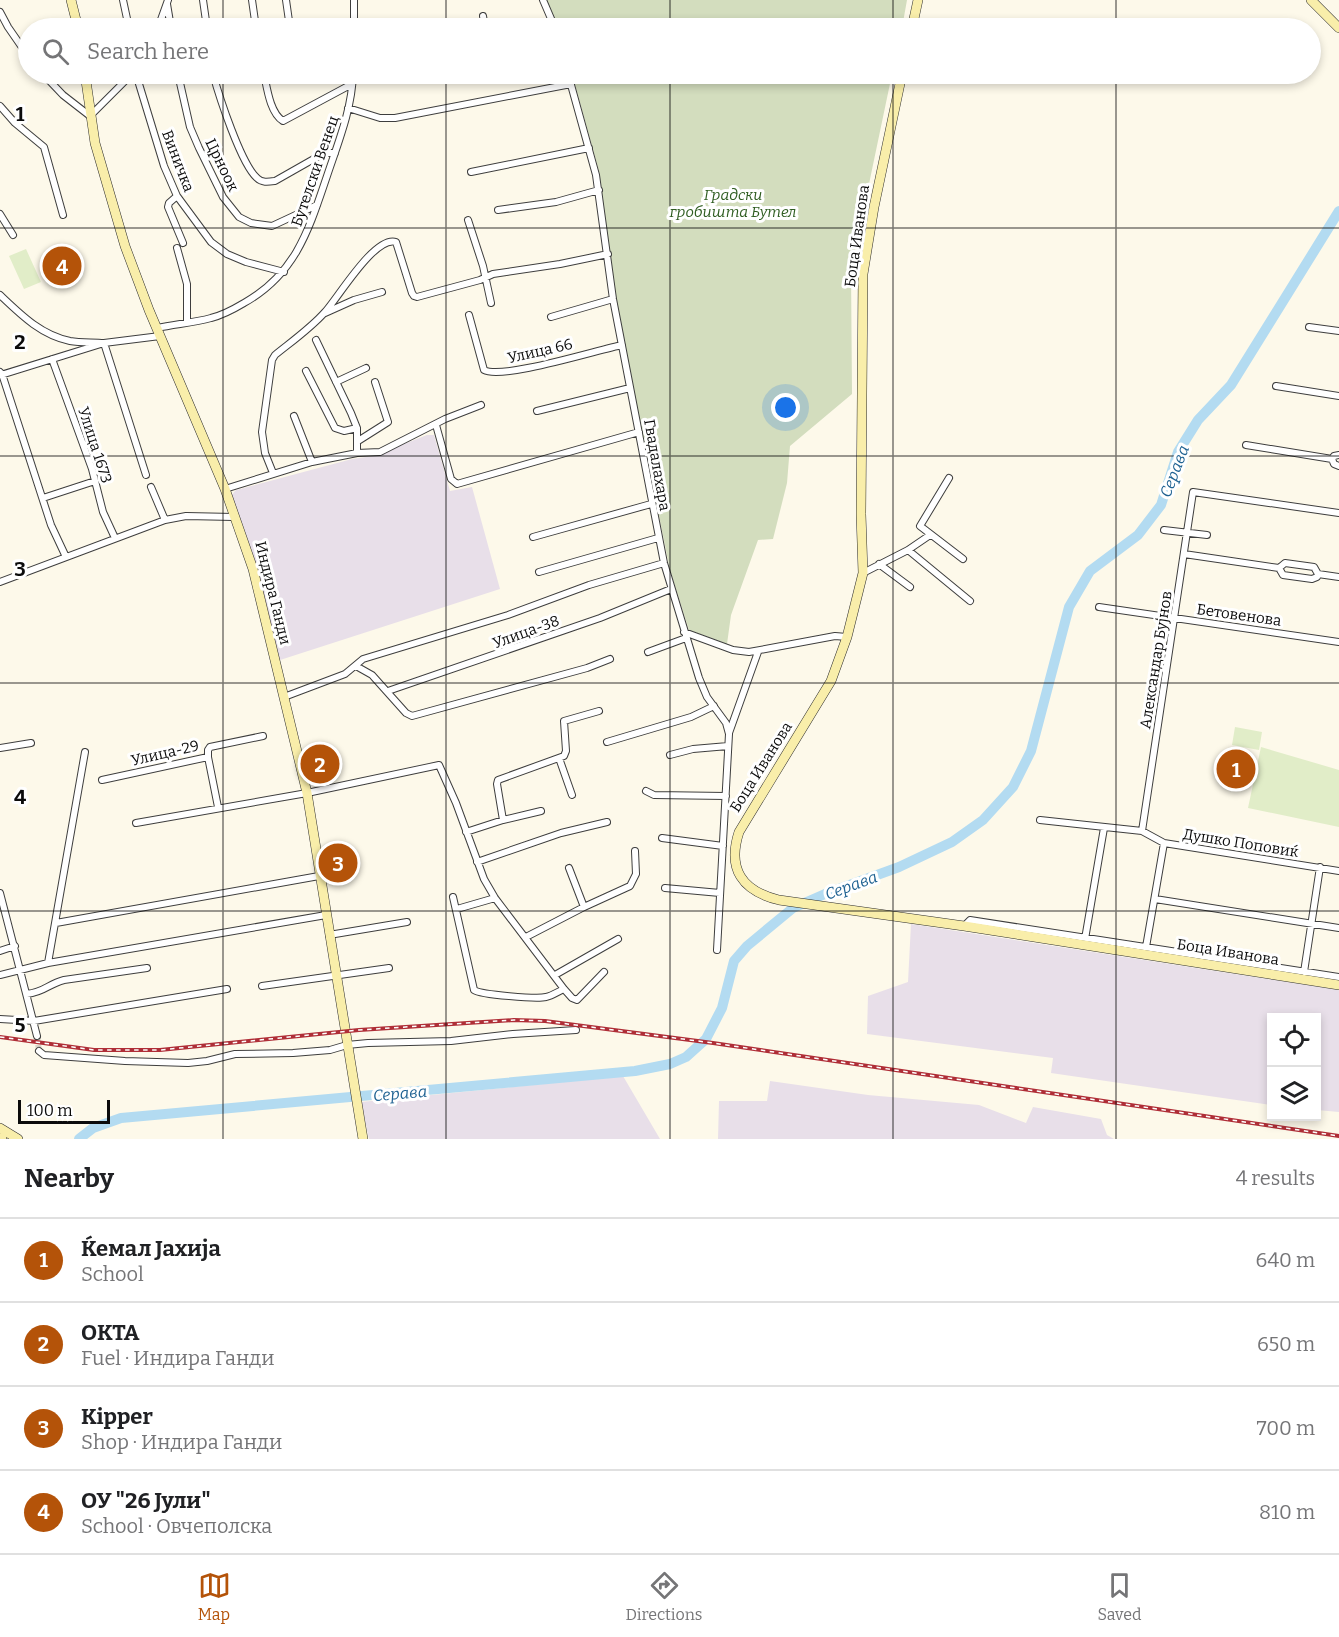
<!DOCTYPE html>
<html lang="en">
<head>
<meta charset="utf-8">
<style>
  body { margin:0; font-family:Bitter,serif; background:#f2f2f2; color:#202124 }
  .controls { position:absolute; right:18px; bottom:18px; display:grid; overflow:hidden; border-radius:0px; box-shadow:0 3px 9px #0003 }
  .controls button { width:54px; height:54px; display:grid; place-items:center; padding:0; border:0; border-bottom:2px solid #e0e0e0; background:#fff; color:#202124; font:30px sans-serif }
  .scale { position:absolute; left:18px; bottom:15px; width:92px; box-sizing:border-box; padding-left:6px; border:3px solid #0b0b0b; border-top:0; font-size:16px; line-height:21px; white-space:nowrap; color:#0b0b0b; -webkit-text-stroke:4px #fff; paint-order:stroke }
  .you { position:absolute; left:786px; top:408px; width:21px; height:21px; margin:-15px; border:4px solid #fff; border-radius:50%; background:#1a73e8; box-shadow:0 0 0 9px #1a73e833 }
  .badge { display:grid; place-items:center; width:39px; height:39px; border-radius:50%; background:#b45309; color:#fff; font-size:20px; font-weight:700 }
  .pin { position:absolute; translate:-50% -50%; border:3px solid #fff; box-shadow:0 2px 6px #0006 }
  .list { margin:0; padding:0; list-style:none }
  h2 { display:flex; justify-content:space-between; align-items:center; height:78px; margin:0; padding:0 24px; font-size:26px }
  h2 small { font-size:20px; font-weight:400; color:#757577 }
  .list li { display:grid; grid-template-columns:39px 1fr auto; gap:18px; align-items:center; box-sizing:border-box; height:84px; padding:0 24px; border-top:2px solid #e0e0e0 }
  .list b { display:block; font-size:22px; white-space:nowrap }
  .list p { margin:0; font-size:20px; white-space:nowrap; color:#757577 }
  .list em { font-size:20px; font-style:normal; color:#757577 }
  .icon { flex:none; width:33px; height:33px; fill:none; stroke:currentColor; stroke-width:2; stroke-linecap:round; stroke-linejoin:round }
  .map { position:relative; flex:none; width:1339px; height:1139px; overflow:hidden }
  .search { position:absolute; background:#fff; box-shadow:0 3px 9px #0003; left:18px; right:18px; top:18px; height:66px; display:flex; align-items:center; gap:15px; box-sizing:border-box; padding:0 21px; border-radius:33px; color:#757577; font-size:22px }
  .sheet { height:414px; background:#fff }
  nav { display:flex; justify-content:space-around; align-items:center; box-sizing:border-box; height:84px; border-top:2px solid #e0e0e0; background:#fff; font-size:16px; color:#757577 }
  nav a { display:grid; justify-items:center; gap:3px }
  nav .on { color:#b45309 }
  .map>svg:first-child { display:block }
</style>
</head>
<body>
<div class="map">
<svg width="1339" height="1139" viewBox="0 0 1339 1139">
  <rect width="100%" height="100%" fill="#fdf9ea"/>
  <!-- industrial -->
  <path fill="#e8dfe9" d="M 427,435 L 434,435 L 450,491 L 472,487 L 500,589 L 277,661 L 230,497 L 236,490 L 352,459 L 373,456 Z
    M 911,924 L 1339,990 L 1339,1112 L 1317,1110 L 1316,1017 L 1272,1017 L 1271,1105 L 1051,1073 L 1053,1058 L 867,1034 L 868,996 L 908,982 Z
    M 623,1076 L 660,1139 L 369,1139 L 361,1102 Z
    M 770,1081 L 868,1095 L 979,1105 L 1026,1123 L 1033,1107 L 1101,1119 L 1107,1135 L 1114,1139 L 718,1139 L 719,1101 L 767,1101 Z"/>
  <!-- cemetery -->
  <path fill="#d3ddbe" d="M 546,0 L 907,0 L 902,28 L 557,28 Z
    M 572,74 L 892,74 L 851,270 L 852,394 L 790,446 L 787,483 L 773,539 L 758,540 L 731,615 L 727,644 L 689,630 L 670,570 L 612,284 L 599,171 Z"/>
  <!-- pitch -->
  <path fill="#e1edc8" d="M 26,249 L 41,282 L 24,289 L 9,256 Z
    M 1235,727 L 1262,732 L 1259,750 L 1232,745 Z
    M 1261,747 L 1339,770 L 1339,827 L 1248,808 Z"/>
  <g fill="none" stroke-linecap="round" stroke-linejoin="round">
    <!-- river -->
    <path stroke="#b3dbf1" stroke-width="10" d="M 79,1139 L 93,1128 L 121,1118 L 635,1071 L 670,1064 L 686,1057 L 706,1039 L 722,1008 L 734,961 L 747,946 L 793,908 L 825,894 L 899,867 L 952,842 L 983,820 L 1013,787 L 1031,751 L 1069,607 L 1090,571 L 1138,535 L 1161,505 L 1178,452 L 1198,420 L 1231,385 L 1339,211"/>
    <!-- street-tunnel -->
    <path stroke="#d9d5c9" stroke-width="6" stroke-dasharray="6 3" stroke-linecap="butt" d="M 37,1036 L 39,1051"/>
    <defs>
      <path id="street" d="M 123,0 L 129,28
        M 203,0 L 207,28
        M 252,0 L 256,28
        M 286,0 L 290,28
        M 543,0 L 555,28
        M 167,4 L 171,28
        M 0,12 L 8,27 L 28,56
        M 483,16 L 485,28
        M 466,24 L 467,28
        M 158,28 L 168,0
        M 354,28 L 354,0
        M 43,74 L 63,95 L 90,116 L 132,74
        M 136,74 L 164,166 L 177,196 L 211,242 L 227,254 L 246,262 L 284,272
        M 178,74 L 190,127 L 199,148 L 223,197 L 239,217 L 251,223 L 272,226 L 317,205
        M 213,74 C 219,96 241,164 257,178 C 262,183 268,182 275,181 L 319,156 L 325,153 L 335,153
        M 264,74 C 267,88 270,113 283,121 L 352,84
        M 568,74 L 596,175 L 613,299 L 664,563 L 699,678 L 707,697 L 726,723 L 729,734 L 717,950
        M 0,106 L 15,123 L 44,147 L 63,215
        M 348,108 L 380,118 L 395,118 L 571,84
        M 471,172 L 589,148
        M 177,196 L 169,203 L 168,207 L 183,243
        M 498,210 L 556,202 L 599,190
        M 0,214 L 13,235
        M 468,220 L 483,266 L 491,303
        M 177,248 L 187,284 L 187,322
        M 0,295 C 21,315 41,335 70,341 C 81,343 93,342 104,343 L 146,475
        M 325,313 L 354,300 L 382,292
        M 469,315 L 484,370 C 502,380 597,350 622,345
        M 551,317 L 613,299
        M 1309,327 L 1339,331
        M 157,328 C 175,324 193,323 211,318 C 223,315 234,309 244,303 C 296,274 309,229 327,176 C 338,143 352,109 353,74
        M 316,340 L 351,413 L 357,428 L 357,453
        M 52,359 L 92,469 L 103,512 L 115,538
        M 306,371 L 335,428 L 344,431 L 357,428
        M 0,372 L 2,374 L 51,525 L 66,557
        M 1,375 L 104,343 L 160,336
        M 336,382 L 366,368
        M 1276,386 L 1339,396
        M 537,411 L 630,388
        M 294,416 L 312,462
        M 436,425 L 451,479 L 457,484 L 639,432
        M 358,441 L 388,422 L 375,382
        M 1246,445 L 1332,459 L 1334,456 L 1339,455
        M 1332,459 L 1334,464 L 1339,466
        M 273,473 L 265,453 L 262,432 L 272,360 L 275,355 C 291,342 311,328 325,312 C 338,298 375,235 396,242 L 412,293 L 414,296 L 417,297 L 480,280 L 493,274 L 560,264 L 608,254
        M 949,478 L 920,526 L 963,559
        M 151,487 L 165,520
        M 225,489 L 312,462 L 357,453 L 380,452 L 445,419 L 481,405
        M 43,498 L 95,481
        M 1164,530 L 1207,535
        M 533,537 L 651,504
        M 908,550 L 970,601
        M 1184,554 L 1279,568 L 1285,563 L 1314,567 L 1318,574 L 1339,577
        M 879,564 L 910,587
        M 1279,568 L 1283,575 L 1312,579 L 1317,577 L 1318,574
        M 539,572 L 658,538
        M 863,573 L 908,550 L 930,535
        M 0,582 L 165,520 L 186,516 L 234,517
        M 1099,607 L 1339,642
        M 684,632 L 733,650 L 749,652 L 835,636 L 847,637
        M 648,652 L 686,638
        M 356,666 L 372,675 L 406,713 L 412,716 L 587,668 L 610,659
        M 388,691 L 600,618 L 671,589
        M 284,697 L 345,674 L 363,659 L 508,615 L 589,585 L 664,563
        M 729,733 L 758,652
        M 607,742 L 691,717 L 714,706
        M 0,748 L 31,743
        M 670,755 L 693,749 L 728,746
        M 208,757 L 218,807
        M 559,758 L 572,795
        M 102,780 L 208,757 L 208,750 L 210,747 L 263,736
        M 646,791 L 654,795 L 726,796
        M 503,820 L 497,784 L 498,780 L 564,756 L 566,751 L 564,721 L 599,711
        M 1040,820 L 1142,831 L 1164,843 L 1339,871
        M 136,823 L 307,793 L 439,765 L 456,803 L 484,879 L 495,898 L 564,989 L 572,998 L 577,1000 L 604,972
        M 1142,831 L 1193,492 L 1339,513
        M 466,832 L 503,820 L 541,811
        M 662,838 L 723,846
        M 477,862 L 561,833 L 607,822
        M 569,868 L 584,907
        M 665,888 L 720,893
        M 0,893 L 37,1036
        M 453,897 L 474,990 C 481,995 537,999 546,997 C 552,996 559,991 564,989
        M 1155,899 L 1339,928
        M 457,909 L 495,898
        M 56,923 L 319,876
        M 964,926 L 970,920 L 1339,977
        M 329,935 L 407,922
        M 526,937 L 584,907 L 630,886 L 636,874 L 635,851
        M 1085,939 L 1104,828
        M 1146,947 L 1164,843
        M 0,951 L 15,946
        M 48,963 L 85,752
        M 1304,972 L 1320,867
        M 0,975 L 48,963 L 326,915
        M 555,975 L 618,939
        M 262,986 L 389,968
        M 27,994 C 45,992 48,984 64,980 L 147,968
        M 0,1019 L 34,1021 L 227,989
        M 39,1051 L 44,1055 L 125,1061 L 188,1063 L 207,1061 L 235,1054 L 293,1053 L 330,1050 L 347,1045 L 368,1043 L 451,1041 L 513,1034 L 576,1030"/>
      <path id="secondary" d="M 71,0 L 78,28
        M 1311,0 L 1339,28
        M 912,28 L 918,0
        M 85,74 L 95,143 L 125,246 L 149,310 L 225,489 L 253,569 L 307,793 L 363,1139
        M 902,74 L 874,207 L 863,274 L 861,514 L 863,573 L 847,637 L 831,681 L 739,832 C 727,869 742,891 779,900 L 964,926 L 1339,985
        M 0,1128 L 18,1139
        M 0,1138 L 2,1139"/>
    </defs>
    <!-- street casing -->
    <use href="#street" stroke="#3e3e3e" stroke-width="8"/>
    <!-- secondary casing -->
    <use href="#secondary" stroke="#2d2d2d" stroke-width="10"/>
    <!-- street -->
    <use href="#street" stroke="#fff" stroke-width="6"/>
    <!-- secondary -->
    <use href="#secondary" stroke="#f9eeaa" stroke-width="9"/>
    <defs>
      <path id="rail" d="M 0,1037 L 94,1050 L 160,1050 L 359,1030 L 514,1020 L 545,1021 L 713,1043 L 1339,1136"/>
    </defs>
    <!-- rail casing -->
    <use href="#rail" stroke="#af2e37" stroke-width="4"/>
    <!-- rail -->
    <use href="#rail" stroke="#fff" stroke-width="1.5" stroke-dasharray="4.5" stroke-linecap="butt"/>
  </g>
  <!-- grid -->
  <path fill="none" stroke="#0b0b0b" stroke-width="1.5" stroke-opacity="0.55" d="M 223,0 L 223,28M 446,0 L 446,28M 670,0 L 670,28M 893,0 L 893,28M 1116,0 L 1116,28M 223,74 L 223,1139M 446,74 L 446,1139M 670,74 L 670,1139M 893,74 L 893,1139M 1116,74 L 1116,1139M 0,228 L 1339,228M 0,456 L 1339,456M 0,683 L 1339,683M 0,911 L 1339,911"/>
  <g text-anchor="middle" stroke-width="6" stroke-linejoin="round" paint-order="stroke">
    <!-- street labels -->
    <g font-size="15" fill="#0b0b0b" stroke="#fff">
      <text transform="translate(178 161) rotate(69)" y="5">Виничка</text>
      <text transform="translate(222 165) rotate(64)" y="5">Црноок</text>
      <text transform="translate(315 171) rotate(-71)" y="5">Бутелски Венец</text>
      <text transform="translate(857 236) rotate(-82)" y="5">Боца Иванова</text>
      <text transform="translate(540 351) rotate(-13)" y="5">Улица 66</text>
      <text transform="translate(95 445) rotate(72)" y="5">Улица 1673</text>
      <text transform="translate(657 465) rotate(80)" y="5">Гвадалахара</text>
      <text transform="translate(273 593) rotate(76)" y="5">Индира Ганди</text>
      <text transform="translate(1239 615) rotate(8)" y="5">Бетовенова</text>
      <text transform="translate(526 632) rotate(-20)" y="5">Улица-38</text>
      <text transform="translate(1156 660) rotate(-81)" y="5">Александар Бујнов</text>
      <text transform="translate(165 753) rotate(-13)" y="5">Улица-29</text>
      <text transform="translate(761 767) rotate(-58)" y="5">Боца Иванова</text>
      <text transform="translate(1241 843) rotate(9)" y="5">Душко Поповиќ</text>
      <text transform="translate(1228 952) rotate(9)" y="5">Боца Иванова</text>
    </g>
    <!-- park labels -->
    <g font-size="15" font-style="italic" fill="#2f5d21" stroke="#fff">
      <text x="733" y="200">Градски<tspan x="733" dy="17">гробишта Бутел</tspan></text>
    </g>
    <!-- water labels -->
    <g font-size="16" font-style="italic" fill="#1f6292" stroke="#fff">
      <text transform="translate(1174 471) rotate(-69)" y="6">Серава</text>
      <text transform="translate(851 885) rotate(-20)" y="6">Серава</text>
      <text transform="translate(400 1093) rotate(-5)" y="6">Серава</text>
    </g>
  </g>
  <g font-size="20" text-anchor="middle" font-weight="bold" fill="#0b0b0b" stroke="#fff" stroke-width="6" stroke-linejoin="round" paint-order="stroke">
    <text x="20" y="121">1</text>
    <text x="20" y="349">2</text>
    <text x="20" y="576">3</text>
    <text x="20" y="804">4</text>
    <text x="20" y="1032">5</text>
  </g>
</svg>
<div class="controls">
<button><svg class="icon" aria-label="locate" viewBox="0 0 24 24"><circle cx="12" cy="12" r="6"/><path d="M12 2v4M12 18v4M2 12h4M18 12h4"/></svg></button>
<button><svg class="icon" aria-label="layers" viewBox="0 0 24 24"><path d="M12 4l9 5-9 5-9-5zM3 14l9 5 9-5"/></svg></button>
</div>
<div class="scale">100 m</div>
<div class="you"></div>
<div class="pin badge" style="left:1236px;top:769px">1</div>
<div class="pin badge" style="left:320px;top:764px">2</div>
<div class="pin badge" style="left:338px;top:863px">3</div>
<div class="pin badge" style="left:62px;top:266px">4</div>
<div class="search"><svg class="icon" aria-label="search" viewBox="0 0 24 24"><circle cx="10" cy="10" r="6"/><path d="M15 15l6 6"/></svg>Search here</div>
</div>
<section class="sheet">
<h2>Nearby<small>4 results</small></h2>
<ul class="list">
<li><span class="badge">1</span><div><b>Ќемал Јахија</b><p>School</p></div><em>640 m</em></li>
<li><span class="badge">2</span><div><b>ОКТА</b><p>Fuel · Индира Ганди</p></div><em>650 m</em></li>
<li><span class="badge">3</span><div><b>Kipper</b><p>Shop · Индира Ганди</p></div><em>700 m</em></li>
<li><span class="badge">4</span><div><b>ОУ &quot;26 Јули&quot;</b><p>School · Овчеполска</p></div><em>810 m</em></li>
</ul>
</section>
<nav>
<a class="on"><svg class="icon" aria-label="map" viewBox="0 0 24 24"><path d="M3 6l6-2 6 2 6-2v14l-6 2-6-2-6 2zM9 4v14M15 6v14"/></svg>Map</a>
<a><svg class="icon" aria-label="directions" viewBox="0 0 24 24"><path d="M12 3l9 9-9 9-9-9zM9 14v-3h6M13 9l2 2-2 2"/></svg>Directions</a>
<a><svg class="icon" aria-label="saved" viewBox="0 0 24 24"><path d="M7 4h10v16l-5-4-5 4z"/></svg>Saved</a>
</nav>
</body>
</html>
